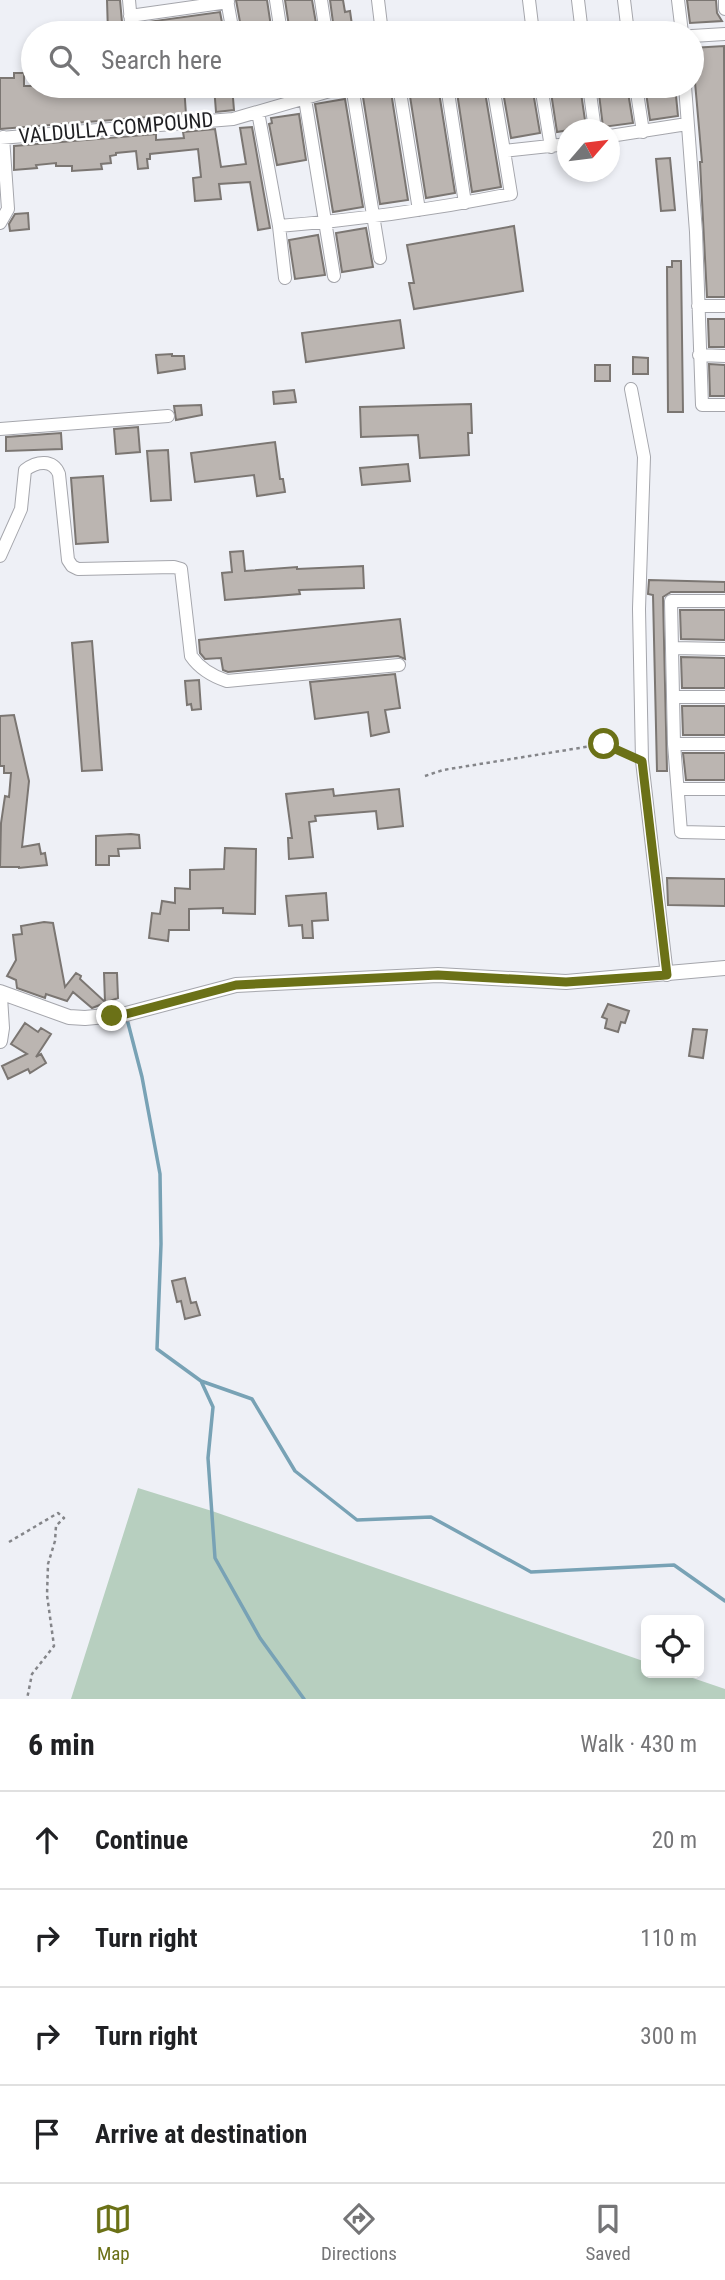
<!DOCTYPE html>
<html lang="en">
<head>
<meta charset="utf-8">
<style>
  body { margin:0; font-family:"Roboto Condensed",sans-serif; background:#f6f6f6; color:#202124 }
  .controls { position:absolute; right:21px; bottom:21px; display:grid; overflow:hidden; border-radius:10px; box-shadow:0 4px 10px #0003 }
  .controls button { width:63px; height:63px; display:grid; place-items:center; padding:0; border:0; border-bottom:2px solid #e0e0e0; background:#fff; color:#202124; font:35px sans-serif }
  .compass { position:absolute; left:557px; top:119px; width:63px; height:63px; border-radius:50%; background:#fff; box-shadow:0 4px 10px #0003; rotate:62deg }
  .stop { position:absolute; width:21px; height:21px; margin:-16px; border:5px solid #6b7117; border-radius:50%; background:#fff }
  .stop.end { background:#6b7117; border-color:#fff; box-shadow:0 2px 7px #0008 }
  .list { margin:0; padding:0; list-style:none }
  h2 { display:flex; justify-content:space-between; align-items:center; height:91px; margin:0; padding:0 28px; font-size:30px }
  h2 small { font-size:23px; font-weight:400; color:#757577 }
  .list li { display:grid; grid-template-columns:46px 1fr auto; gap:21px; align-items:center; box-sizing:border-box; height:98px; padding:0 28px; border-top:2px solid #e0e0e0 }
  .list b { display:block; font-size:26px; white-space:nowrap }
  .list em { font-size:23px; font-style:normal; color:#757577 }
  .icon { flex:none; width:38px; height:38px; fill:none; stroke:currentColor; stroke-width:2; stroke-linecap:round; stroke-linejoin:round }
  .map { position:relative; flex:none; width:725px; height:1699px; overflow:hidden }
  .search { position:absolute; background:#fff; box-shadow:0 4px 10px #0003; left:21px; right:21px; top:21px; height:77px; display:flex; align-items:center; gap:18px; box-sizing:border-box; padding:0 24px; border-radius:38px; color:#757577; font-size:26px }
  .sheet { height:483px; background:#fff }
  nav { display:flex; justify-content:space-around; align-items:center; box-sizing:border-box; height:98px; border-top:2px solid #e0e0e0; background:#fff; font-size:19px; color:#757577 }
  nav a { display:grid; justify-items:center; gap:4px }
  nav .on { color:#6b7117 }
  .map>svg:first-child { display:block }
</style>
</head>
<body>
<div class="map">
<svg width="725" height="1699" viewBox="0 0 725 1699">
  <rect width="100%" height="100%" fill="#eef0f6"/>
  <!-- green -->
  <path fill="#b7cfbf" d="M 138,1488 L 212,1511 L 646,1662 L 646,1673 L 678,1673 L 725,1689 L 725,1699 L 71,1699 Z"/>
  <g fill="none" stroke-linecap="round" stroke-linejoin="round">
    <!-- stream -->
    <path stroke="#78a2b5" stroke-width="3.5" d="M 127,1019 L 142,1077 L 160,1174 L 161,1244 L 157,1349 L 201,1381 L 252,1399 L 295,1471 L 357,1520 L 431,1517 L 531,1572 L 674,1565 L 725,1601
      M 201,1381 L 213,1407 L 208,1458 L 215,1558 L 260,1638 L 304,1699"/>
  </g>
  <!-- building -->
  <path fill="#bbb5b1" stroke="#7b7672" stroke-width="2" d="M 107,0 L 120,0 L 123,33 L 108,33 Z
    M 236,0 L 267,0 L 272,33 L 242,33 Z
    M 285,0 L 312,0 L 317,29 L 303,31 L 303,33 L 290,33 Z
    M 330,0 L 343,0 L 345,12 L 350,11 L 353,32 L 338,33 L 338,30 L 334,30 Z
    M 687,0 L 716,0 L 717,13 L 722,21 L 690,23 Z
    M 220,12 L 224,33 L 141,33 L 140,23 Z
    M 724,46 L 725,297 L 707,297 L 700,162 L 702,162 L 692,48 Z
    M 14,73 L 24,73 L 24,86 L 50,86 L 51,94 L 109,88 L 109,86 L 184,86 L 186,114 L 0,129 L 0,78 L 14,78 Z
    M 214,86 L 232,86 L 234,110 L 216,112 Z
    M 438,86 L 455,193 L 426,198 L 409,90 Z
    M 456,86 L 484,86 L 501,187 L 472,192 Z
    M 502,86 L 532,86 L 540,133 L 511,138 Z
    M 550,86 L 580,86 L 586,127 L 557,132 Z
    M 598,86 L 627,86 L 633,123 L 603,127 Z
    M 645,86 L 675,86 L 678,116 L 650,120 Z
    M 391,92 L 408,200 L 380,204 L 363,97 Z
    M 345,99 L 363,207 L 333,212 L 315,104 Z
    M 299,114 L 306,160 L 277,165 L 269,124 L 272,123 L 271,118 Z
    M 252,127 L 270,228 L 258,230 L 250,182 L 219,184 L 221,199 L 195,201 L 193,178 L 201,177 L 198,149 L 150,154 L 150,159 L 147,159 L 148,168 L 138,169 L 136,151 L 116,153 L 116,155 L 110,156 L 111,163 L 101,164 L 102,169 L 72,171 L 72,166 L 56,166 L 56,163 L 36,165 L 37,168 L 14,170 L 14,146 L 156,134 L 156,140 L 184,138 L 183,132 L 215,129 L 221,167 L 246,164 L 240,128 Z
    M 670,158 L 675,210 L 661,211 L 656,159 Z
    M 28,213 L 29,229 L 10,231 L 9,224 L 15,214 Z
    M 514,226 L 523,291 L 414,309 L 409,283 L 414,283 L 407,245 Z
    M 366,228 L 373,267 L 342,272 L 336,233 Z
    M 318,235 L 325,275 L 295,279 L 289,240 Z
    M 672,261 L 681,261 L 683,412 L 668,412 L 667,267 L 672,267 Z
    M 708,319 L 725,319 L 725,347 L 709,347 Z
    M 400,320 L 404,348 L 306,362 L 302,333 Z
    M 172,354 L 172,356 L 184,356 L 185,369 L 158,373 L 156,355 Z
    M 633,357 L 648,358 L 648,374 L 633,374 Z
    M 709,364 L 725,365 L 725,396 L 710,396 Z
    M 595,365 L 610,365 L 610,381 L 595,381 Z
    M 294,390 L 296,402 L 274,404 L 273,392 Z
    M 471,404 L 472,433 L 468,433 L 469,455 L 420,458 L 418,435 L 361,437 L 360,407 Z
    M 201,405 L 202,415 L 176,420 L 174,406 Z
    M 138,427 L 140,452 L 116,454 L 114,429 Z
    M 61,433 L 62,449 L 6,451 L 6,437 Z
    M 275,442 L 280,479 L 283,479 L 285,492 L 257,496 L 254,475 L 195,482 L 191,453 Z
    M 168,450 L 171,500 L 151,501 L 147,451 Z
    M 408,464 L 410,481 L 362,485 L 360,468 Z
    M 103,476 L 108,542 L 76,544 L 71,478 Z
    M 243,551 L 245,571 L 297,567 L 297,569 L 363,566 L 364,588 L 299,590 L 300,594 L 225,600 L 222,573 L 232,572 L 230,552 Z
    M 649,580 L 725,582 L 725,592 L 671,592 L 663,597 L 667,771 L 657,771 L 653,595 L 648,594 Z
    M 680,610 L 725,610 L 725,640 L 681,639 Z
    M 400,619 L 405,659 L 398,656 L 228,672 L 223,670 L 221,658 L 205,659 L 200,653 L 199,640 Z
    M 92,641 L 102,770 L 82,771 L 72,643 Z
    M 681,657 L 725,658 L 725,688 L 682,688 Z
    M 395,674 L 400,708 L 385,710 L 389,732 L 371,736 L 368,712 L 315,719 L 310,682 Z
    M 199,680 L 201,709 L 192,710 L 191,704 L 187,705 L 185,681 Z
    M 682,706 L 725,706 L 725,735 L 683,735 Z
    M 14,715 L 29,781 L 22,847 L 39,844 L 41,854 L 45,853 L 47,865 L 19,868 L 19,867 L 0,867 L 1,823 L 5,796 L 9,797 L 11,773 L 4,773 L 4,766 L 0,766 L 0,716 Z
    M 683,753 L 725,753 L 725,780 L 686,780 Z
    M 333,789 L 334,796 L 399,789 L 403,826 L 378,829 L 376,811 L 315,816 L 316,821 L 309,822 L 313,857 L 289,859 L 288,838 L 292,838 L 286,794 Z
    M 131,834 L 139,835 L 140,848 L 118,849 L 119,856 L 109,856 L 109,865 L 96,865 L 96,836 Z
    M 225,848 L 256,849 L 255,914 L 223,913 L 223,908 L 189,909 L 189,930 L 169,930 L 168,941 L 149,938 L 152,913 L 160,914 L 162,901 L 175,903 L 175,888 L 190,889 L 190,870 L 224,869 Z
    M 667,878 L 725,879 L 725,906 L 668,905 Z
    M 326,893 L 328,920 L 312,921 L 313,938 L 303,938 L 302,925 L 289,926 L 286,896 Z
    M 44,922 L 53,923 L 65,987 L 76,973 L 81,976 L 80,979 L 105,1002 L 104,973 L 117,973 L 118,998 L 92,1008 L 73,992 L 67,1001 L 46,994 L 45,998 L 17,988 L 16,980 L 7,976 L 16,960 L 13,935 L 22,934 L 21,926 Z
    M 608,1004 L 629,1011 L 625,1023 L 621,1022 L 618,1032 L 605,1028 L 607,1019 L 602,1017 Z
    M 25,1023 L 38,1032 L 41,1028 L 51,1034 L 36,1057 L 41,1054 L 46,1063 L 30,1073 L 28,1069 L 8,1079 L 2,1066 L 27,1054 L 11,1044 Z
    M 693,1029 L 707,1030 L 703,1058 L 689,1056 Z
    M 185,1278 L 191,1303 L 196,1302 L 200,1315 L 185,1319 L 181,1301 L 177,1302 L 172,1281 Z"/>
  <g fill="none" stroke-linecap="round" stroke-linejoin="round">
    <defs>
      <path id="minor" d="M 129,0 L 132,33
        M 227,0 L 233,33
        M 276,0 L 281,33
        M 321,0 L 326,33
        M 378,0 L 382,33
        M 529,0 L 533,33
        M 578,0 L 582,33
        M 624,0 L 628,33
        M 678,0 L 682,33
        M 725,0 L 725,9
        M 130,16 L 228,2
        M 692,36 L 725,34
        M 352,86 L 380,258
        M 399,86 L 419,210
        M 447,86 L 465,203
        M 493,86 L 504,151
        M 541,86 L 551,147
        M 589,86 L 595,130
        M 636,86 L 643,132
        M 685,86 L 696,232 L 702,405 L 725,405
        M 305,99 L 334,276
        M 258,112 L 279,226
        M 610,136 L 687,124
        M 0,138 L 233,119 L 347,86
        M 0,223 L 8,209 L 3,137
        M 285,278 L 279,226 C 357,220 435,209 511,194 L 504,151 L 568,144
        M 698,306 L 725,306
        M 699,355 L 725,356
        M 631,389 L 644,457 L 639,609 L 642,761 L 667,975
        M 0,429 L 168,416
        M 0,556 L 21,509 L 25,470 C 37,461 53,459 59,474 L 68,560 L 72,566 L 78,569 L 174,567 L 181,569 L 191,656 C 200,669 212,676 227,681 L 399,665
        M 725,601 L 671,601 L 674,744 L 681,832 L 725,833
        M 673,648 L 725,649
        M 674,697 L 725,697
        M 674,744 L 725,744
        M 678,789 L 725,789"/>
      <path id="tertiary" d="M 0,992 L 69,1017 L 85,1018 L 126,1014 L 236,985 L 438,975 L 566,982 L 725,968
        M 0,997 L 2,1028 L 0,1041"/>
    </defs>
    <!-- minor casing -->
    <use href="#minor" stroke="#a5a6ac" stroke-width="14"/>
    <!-- tertiary casing -->
    <use href="#tertiary" stroke="#a5a6ac" stroke-width="16"/>
    <!-- path -->
    <path stroke="#848589" stroke-width="2.5" stroke-dasharray="3.5 3.5" stroke-linecap="butt" d="M 425,776 L 443,770 L 604,744 L 629,756
      M 9,1542 L 58,1513 L 64,1518 L 56,1526 L 55,1541 L 48,1564 L 47,1595 L 54,1646 L 32,1674 L 27,1699"/>
    <!-- minor -->
    <use href="#minor" stroke="#fff" stroke-width="12"/>
    <!-- tertiary -->
    <use href="#tertiary" stroke="#fff" stroke-width="14"/>
  </g>
  <g fill="none" stroke-linecap="round" stroke-linejoin="round">
    <!-- route -->
    <path stroke="#6b7117" stroke-width="9" d="M 112,1016 L 126,1014 L 236,985 L 438,975 L 566,982 L 667,975 L 642,761 L 604,744"/>
  </g>
  <g text-anchor="middle" stroke-width="5" stroke-linejoin="round" paint-order="stroke">
    <!-- street labels -->
    <g font-size="21" fill="#1f1f22" stroke="#fff">
      <text transform="translate(116 128) rotate(-5)" y="7">VALDULLA COMPOUND</text>
    </g>
  </g>
</svg>
<div class="controls">
<button><svg class="icon" aria-label="locate" viewBox="0 0 24 24"><circle cx="12" cy="12" r="6"/><path d="M12 2v4M12 18v4M2 12h4M18 12h4"/></svg></button>
</div>
<svg class="compass" viewBox="-18 -18 36 36"><path d="M0-13l5 13h-10z" fill="#e53935"/><path d="M0 13l5-13h-10z" fill="#757577"/></svg>
<div class="stop" style="left:604px;top:744px"></div>
<div class="stop end" style="left:112px;top:1016px"></div>
<div class="search"><svg class="icon" aria-label="search" viewBox="0 0 24 24"><circle cx="10" cy="10" r="6"/><path d="M15 15l6 6"/></svg>Search here</div>
</div>
<section class="sheet">
<h2>6 min<small>Walk · 430 m</small></h2>
<ul class="list">
<li><svg class="icon" aria-label="ahead" viewBox="0 0 24 24"><path d="M12 20V5M6 11l6-6 6 6"/></svg><div><b>Continue</b></div><em>20 m</em></li>
<li><svg class="icon" aria-label="right" viewBox="0 0 24 24"><path d="M7 20v-9h11M14 6l5 5-5 5"/></svg><div><b>Turn right</b></div><em>110 m</em></li>
<li><svg class="icon" aria-label="right" viewBox="0 0 24 24"><path d="M7 20v-9h11M14 6l5 5-5 5"/></svg><div><b>Turn right</b></div><em>300 m</em></li>
<li><svg class="icon" aria-label="arrive" viewBox="0 0 24 24"><path d="M6 21V4h12l-3 4 3 4H6"/></svg><div><b>Arrive at destination</b></div></li>
</ul>
</section>
<nav>
<a class="on"><svg class="icon" aria-label="map" viewBox="0 0 24 24"><path d="M3 6l6-2 6 2 6-2v14l-6 2-6-2-6 2zM9 4v14M15 6v14"/></svg>Map</a>
<a><svg class="icon" aria-label="directions" viewBox="0 0 24 24"><path d="M12 3l9 9-9 9-9-9zM9 14v-3h6M13 9l2 2-2 2"/></svg>Directions</a>
<a><svg class="icon" aria-label="saved" viewBox="0 0 24 24"><path d="M7 4h10v16l-5-4-5 4z"/></svg>Saved</a>
</nav>
</body>
</html>
